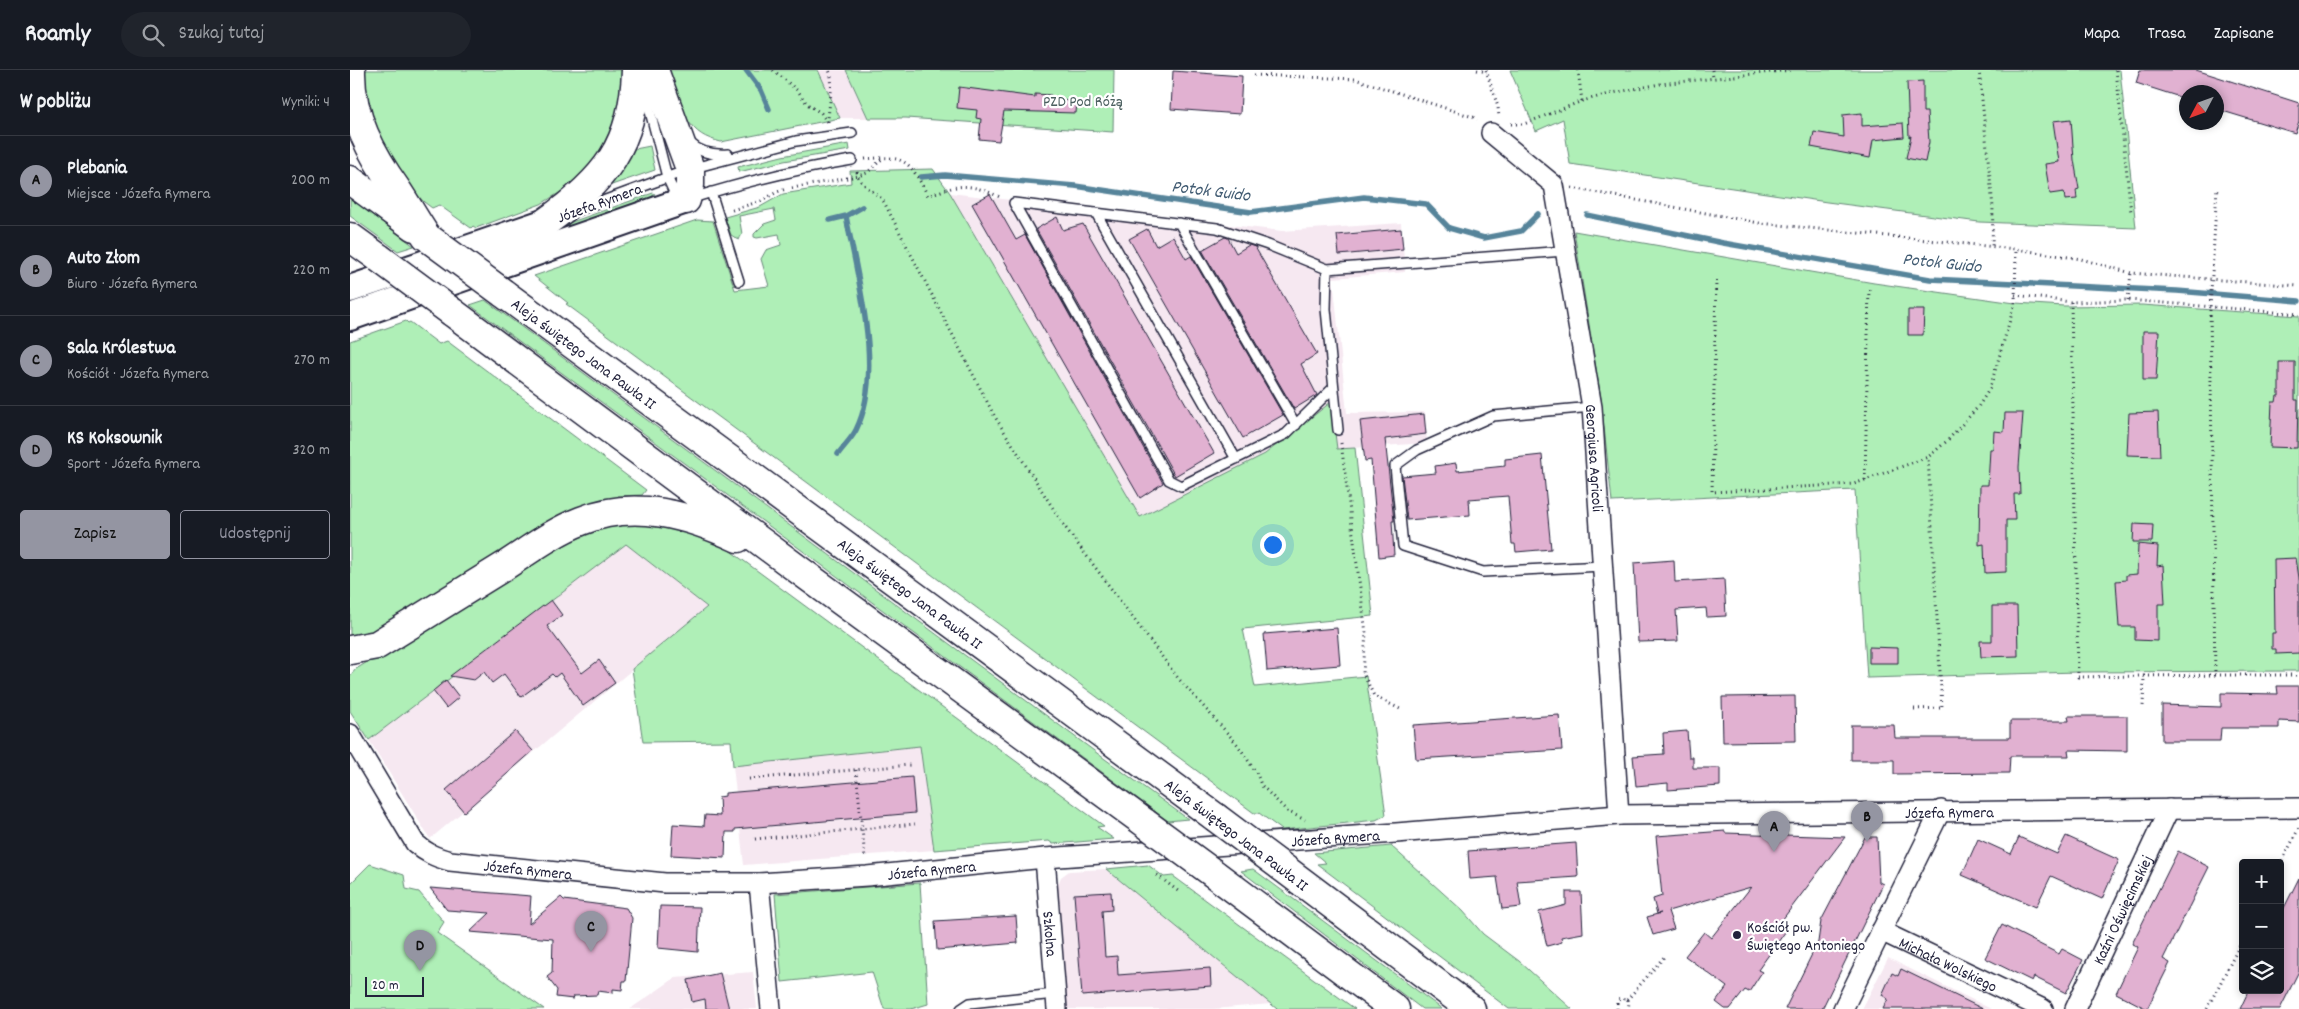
<!DOCTYPE html>
<html lang="pl">
<head>
<meta charset="utf-8">
<style>
  body { margin:0; font-family:Dekko,sans-serif; background:#20242c; color:#f1f3f6 }
  .controls { position:absolute; right:15px; bottom:15px; display:grid; overflow:hidden; border-radius:5px; box-shadow:0 2px 8px #0003 }
  .controls button { width:45px; height:45px; display:grid; place-items:center; padding:0; border:0; border-bottom:1px solid #363941; background:#171b24; color:#f1f3f6; font:25px sans-serif }
  .compass { position:absolute; left:1829px; top:15px; width:45px; height:45px; border-radius:50%; background:#171b24; box-shadow:0 2px 8px #0003; rotate:229deg }
  .scale { position:absolute; left:15px; bottom:12px; width:59px; box-sizing:border-box; padding-left:5px; border:2px solid #22223b; border-top:0; font-size:14px; line-height:18px; white-space:nowrap; color:#22223b; -webkit-text-stroke:4px #fff; paint-order:stroke }
  .you { position:absolute; left:922px; top:474px; width:18px; height:18px; margin:-12px; border:4px solid #fff; border-radius:50%; background:#1a73e8; box-shadow:0 0 0 8px #1a73e833 }
  .badge { display:grid; place-items:center; width:32px; height:32px; border-radius:50%; background:#9495a2; color:#111; font-size:16px; font-weight:700 }
  .pin { position:absolute; translate:-50% -41px; filter:drop-shadow(0 1px 2px #0008) }
  .pin::after { content:''; position:absolute; top:26px; width:18px; height:15px; background:inherit; clip-path:polygon(0 0,100% 0,50% 100%) }
  .list { margin:0; padding:0; list-style:none }
  h2 { display:flex; justify-content:space-between; align-items:center; height:65px; margin:0; padding:0 20px; font-size:21px }
  h2 small { font-size:16px; font-weight:400; color:#9ea1a6 }
  .list li { display:grid; grid-template-columns:32px 1fr auto; gap:15px; align-items:center; box-sizing:border-box; height:90px; padding:0 20px; border-top:1px solid #363941 }
  .list b { display:block; font-size:19px; white-space:nowrap }
  .list p { margin:0; font-size:16px; white-space:nowrap; color:#9ea1a6 }
  .list em { font-size:16px; font-style:normal; color:#9ea1a6 }
  .actions { display:flex; gap:10px; padding:15px 20px }
  .actions a { flex:1; padding:11px 0; border:1px solid #9495a2; border-radius:5px; text-align:center; font-size:18px; color:#9495a2 }
  .actions .main { background:#9495a2; color:#111 }
  .icon { flex:none; width:28px; height:28px; fill:none; stroke:currentColor; stroke-width:2; stroke-linecap:round; stroke-linejoin:round }
  .map { position:relative; flex:none; width:1949px; height:939px; overflow:hidden }
  header { display:flex; align-items:center; gap:30px; box-sizing:border-box; height:70px; padding:0 25px; background:#171b24; border-bottom:1px solid #363941 }
  header strong { font-size:24px }
  nav { display:flex; gap:28px; margin-inline-start:auto; font-size:18px }
  .search { width:350px; height:45px; background:#20242c; display:flex; align-items:center; gap:12px; box-sizing:border-box; padding:0 18px; border-radius:28px; color:#9ea1a6; font-size:19px }
  main { display:flex }
  aside { flex:1; background:#171b24 }
  .map>svg:first-child { display:block }
</style>
</head>
<body>
<header>
<strong>Roamly</strong>
<div class="search"><svg class="icon" aria-label="search" viewBox="0 0 24 24"><circle cx="10" cy="10" r="6"/><path d="M15 15l6 6"/></svg>Szukaj tutaj</div>
<nav><a>Mapa</a><a>Trasa</a><a>Zapisane</a></nav>
</header>
<main>
<aside>
<h2>W pobliżu<small>Wyniki: 4</small></h2>
<ul class="list">
<li><span class="badge">A</span><div><b>Plebania</b><p>Miejsce · Józefa Rymera</p></div><em>200 m</em></li>
<li><span class="badge">B</span><div><b>Auto Złom</b><p>Biuro · Józefa Rymera</p></div><em>220 m</em></li>
<li><span class="badge">C</span><div><b>Sala Królestwa</b><p>Kościół · Józefa Rymera</p></div><em>270 m</em></li>
<li><span class="badge">D</span><div><b>KS Koksownik</b><p>Sport · Józefa Rymera</p></div><em>320 m</em></li>
</ul>
<div class="actions"><a class="main">Zapisz</a><a>Udostępnij</a></div>
</aside>
<div class="map">
<svg width="1949" height="939" viewBox="0 0 1949 939">
  <rect width="100%" height="100%" fill="#fff"/>
  <filter id="ink" filterUnits="userSpaceOnUse"><feTurbulence type="fractalNoise" baseFrequency=".02" numOctaves="2"/><feDisplacementMap in="SourceGraphic" scale="10" xChannelSelector="R" yChannelSelector="G"/><feConvolveMatrix kernelMatrix="1 2 1 2 8 2 1 2 1" color-interpolation-filters="sRGB"/></filter>
  <g filter="url(#ink)">
    <!-- built -->
    <path fill="#f6e8f1" d="M 468,0 L 496,0 L 518,48 L 490,48 Z
      M 600,123 L 932,161 L 1051,153 L 1055,202 L 983,208 L 997,343 L 1075,342 L 1077,373 L 987,379 L 981,332 L 915,384 L 790,447 Z
      M 275,473 L 357,537 L 80,769 L 19,670 Z
      M 571,676 L 584,780 L 394,795 L 383,696 Z
      M 756,799 L 921,934 L 864,939 L 715,939 L 705,821 L 711,807 L 719,801 Z
      M 1538,888 L 1621,929 L 1641,939 L 1512,939 Z
      M 403,902 L 407,939 L 280,939 L 325,908 Z"/>
    <!-- green -->
    <path fill="#afefb7" stroke="#688879" d="M 10,0 L 278,0 L 278,3 L 260,68 L 241,98 L 214,120 L 191,134 L 126,158 L 123,156 L 121,158 L 89,135 L 82,138 L 74,132 L 31,87 Z
      M 312,0 L 468,0 L 490,48 L 371,72 C 355,68 346,63 337,49 L 332,51 Z
      M 496,0 L 764,0 L 763,62 L 556,48 L 518,48 Z
      M 1160,0 L 1770,0 L 1786,158 L 1629,152 L 1477,132 L 1220,94 L 1213,49 L 1186,61 Z
      M 499,74 L 500,80 L 434,91 L 389,102 L 388,97 L 432,86 Z
      M 279,76 L 285,79 L 300,76 L 305,100 L 253,118 Z
      M 583,99 L 600,123 L 790,447 L 915,384 L 981,332 L 987,379 L 1005,378 L 1023,546 L 893,559 L 905,617 L 1016,606 L 1036,745 L 1026,750 L 932,760 L 909,743 L 904,743 L 216,234 L 218,233 L 184,206 L 347,150 L 363,151 L 385,220 L 419,216 L 411,189 L 416,180 L 431,175 L 429,164 L 407,168 L 404,167 L 404,164 L 414,154 L 426,150 L 424,139 L 389,146 L 392,164 L 389,170 L 381,165 L 375,147 L 410,137 L 433,124 L 501,113 L 500,101 Z
      M 303,123 L 305,124 L 294,132 L 0,236 L 0,231 Z
      M 0,128 L 64,176 L 48,181 L 0,146 Z
      M 1224,161 L 1524,213 L 1665,233 L 1714,236 L 1792,235 L 1949,246 L 1949,601 L 1728,602 L 1517,608 L 1505,420 L 1262,432 L 1251,329 Z
      M 135,230 L 755,689 L 838,749 L 818,751 L 120,235 Z
      M 56,251 L 58,253 L 60,252 L 89,274 L 97,271 L 296,420 L 292,425 L 268,426 L 280,433 L 0,575 L 0,271 Z
      M 309,448 L 375,477 L 754,756 L 747,757 L 764,769 L 703,774 L 699,771 L 584,780 L 570,676 L 383,696 L 381,671 L 293,672 L 282,599 L 357,537 L 276,474 L 19,670 L 0,641 L 0,606 L 6,599 L 232,459 Z
      M 1041,776 L 1113,841 L 1133,864 L 1169,891 L 1222,939 L 1159,939 L 967,794 L 976,793 L 964,783 Z
      M 20,794 L 54,805 L 56,819 L 69,822 L 94,852 L 87,863 L 194,939 L 0,939 L 0,814 Z
      M 798,795 L 814,807 L 823,806 L 1005,939 L 927,939 L 756,799 Z
      M 903,799 L 1092,939 L 1072,939 L 891,801 Z
      M 570,813 L 578,934 L 561,939 L 534,939 L 522,902 L 432,912 L 425,824 Z"/>
    <g fill="none" stroke-linecap="round" stroke-linejoin="round">
      <!-- stream -->
      <path stroke="#57849a" stroke-width="5.5" d="M 396,0 L 411,20 L 419,39
        M 571,107 L 595,105 L 725,116 L 901,142 L 1014,127 L 1076,134 L 1099,158 L 1134,168 L 1171,161 L 1188,144
        M 1237,145 L 1373,173 L 1580,209 L 1827,221 L 1949,231
        M 480,150 L 496,146 L 512,137
        M 488,384 C 494,376 502,368 506,360 C 535,302 507,207 496,146"/>
    </g>
    <!-- building -->
    <path fill="#e1b1d1" stroke="#22223b" d="M 1790,0 L 1846,0 L 1949,33 L 1949,51 L 1945,63 L 1866,39 L 1866,22 L 1836,22 L 1836,29 L 1786,13 Z
      M 823,1 L 892,6 L 890,44 L 821,39 Z
      M 1573,11 L 1573,42 L 1577,42 L 1579,72 L 1575,92 L 1556,88 L 1561,66 L 1559,67 L 1557,12 Z
      M 609,17 L 685,27 L 685,24 L 701,25 L 701,29 L 727,32 L 726,43 L 654,41 L 649,71 L 629,69 L 631,49 L 626,48 L 627,40 L 607,38 Z
      M 1512,43 L 1512,56 L 1553,53 L 1554,67 L 1523,70 L 1520,88 L 1461,77 L 1464,62 L 1494,67 L 1493,45 Z
      M 1721,49 L 1724,90 L 1729,119 L 1726,120 L 1727,129 L 1715,130 L 1714,122 L 1700,124 L 1695,94 L 1709,92 L 1703,51 Z
      M 640,124 L 666,170 L 675,165 L 813,413 L 790,428 L 622,134 Z
      M 707,147 L 713,160 L 733,154 L 864,383 L 825,406 L 686,159 Z
      M 797,159 L 806,176 L 823,166 L 836,189 L 841,186 L 933,345 L 893,368 L 779,169 Z
      M 1051,159 L 1053,179 L 989,185 L 987,165 Z
      M 875,167 L 878,168 L 886,183 L 899,175 L 905,177 L 967,284 L 951,294 L 967,325 L 944,339 L 852,180 Z
      M 1558,240 L 1574,240 L 1573,265 L 1558,265 Z
      M 1793,261 L 1809,261 L 1806,310 L 1793,310 Z
      M 1929,292 L 1945,292 L 1945,330 L 1948,330 L 1947,378 L 1920,377 L 1922,332 L 1926,332 L 1927,326 L 1929,326 Z
      M 1808,342 L 1810,386 L 1777,385 L 1779,343 Z
      M 1655,343 L 1673,343 L 1669,397 L 1670,424 L 1664,424 L 1665,450 L 1656,450 L 1656,502 L 1635,503 L 1634,474 L 1629,475 L 1630,415 L 1638,415 L 1640,379 L 1643,379 L 1644,361 L 1654,362 Z
      M 1074,344 L 1076,364 L 1035,369 L 1044,451 L 1042,451 L 1044,485 L 1029,487 L 1021,390 L 1015,391 L 1010,351 Z
      M 1192,385 L 1201,479 L 1166,482 L 1165,474 L 1162,474 L 1158,426 L 1119,429 L 1120,445 L 1057,450 L 1052,406 L 1086,403 L 1085,396 L 1106,393 L 1107,401 L 1155,396 L 1155,389 Z
      M 1784,454 L 1803,455 L 1802,472 L 1783,472 Z
      M 1788,474 L 1808,476 L 1807,496 L 1813,495 L 1815,534 L 1808,534 L 1808,571 L 1785,570 L 1785,557 L 1769,557 L 1766,511 L 1776,510 L 1776,505 L 1787,504 Z
      M 1946,488 L 1949,508 L 1949,583 L 1926,584 L 1926,579 L 1922,579 L 1922,563 L 1925,563 L 1924,489 Z
      M 1324,490 L 1325,512 L 1374,509 L 1376,546 L 1357,547 L 1356,538 L 1326,540 L 1328,571 L 1288,572 L 1284,493 Z
      M 201,530 L 212,545 L 197,556 L 232,603 L 249,590 L 265,613 L 233,636 L 210,603 L 205,607 L 202,604 L 171,627 L 154,604 L 142,613 L 134,602 L 124,610 L 100,606 Z
      M 1642,536 L 1667,536 L 1668,586 L 1631,587 L 1630,571 L 1642,571 Z
      M 987,558 L 990,595 L 917,601 L 914,564 Z
      M 1519,577 L 1548,578 L 1548,593 L 1519,593 Z
      M 96,610 L 109,627 L 96,638 L 83,621 Z
      M 1927,616 L 1949,616 L 1949,652 L 1929,651 L 1929,658 L 1871,658 L 1870,671 L 1812,671 L 1812,635 L 1871,637 L 1871,623 L 1928,624 Z
      M 1445,626 L 1446,671 L 1373,672 L 1372,627 Z
      M 1209,645 L 1212,680 L 1066,689 L 1063,655 Z
      M 1718,646 L 1777,646 L 1777,681 L 1718,680 L 1719,686 L 1660,686 L 1659,703 L 1544,704 L 1544,690 L 1501,690 L 1501,655 L 1544,655 L 1545,668 L 1660,668 L 1660,651 L 1719,651 Z
      M 165,661 L 183,681 L 114,742 L 96,720 Z
      M 1337,661 L 1339,687 L 1343,687 L 1343,698 L 1370,698 L 1370,716 L 1318,720 L 1318,713 L 1286,716 L 1283,686 L 1314,684 L 1313,663 Z
      M 562,707 L 565,743 L 385,759 L 385,762 L 376,762 L 375,788 L 321,785 L 323,754 L 354,756 L 355,745 L 370,746 L 369,727 L 375,726 L 375,723 Z
      M 1375,761 L 1375,763 L 1495,767 L 1429,854 L 1438,858 L 1408,900 L 1412,902 L 1399,922 L 1395,920 L 1380,939 L 1375,939 L 1366,932 L 1377,917 L 1335,886 L 1354,862 L 1361,868 L 1401,817 L 1318,841 L 1324,859 L 1303,865 L 1297,847 L 1311,843 L 1307,844 L 1303,829 L 1312,826 L 1306,766 Z
      M 1716,766 L 1769,790 L 1752,829 L 1701,806 L 1686,837 L 1612,805 L 1628,769 L 1661,784 L 1669,767 L 1707,784 Z
      M 1515,767 L 1527,767 L 1529,812 L 1533,814 L 1472,939 L 1435,939 L 1468,872 L 1471,851 Z
      M 1226,773 L 1228,807 L 1167,811 L 1171,837 L 1152,839 L 1147,807 L 1120,809 L 1118,781 Z
      M 1828,781 L 1859,797 L 1813,889 L 1820,893 L 1797,939 L 1766,923 L 1788,877 L 1782,874 Z
      M 1949,808 L 1949,901 L 1930,939 L 1890,939 L 1899,920 L 1930,920 L 1930,846 Z
      M 80,818 L 181,826 L 179,854 L 211,827 L 214,830 L 276,838 L 282,848 L 276,911 L 273,911 L 272,920 L 263,919 L 263,923 L 248,921 L 247,925 L 224,926 L 223,929 L 206,927 L 207,920 L 197,907 L 202,903 L 203,869 L 120,862 L 140,843 L 97,840 Z
      M 761,822 L 762,840 L 752,841 L 755,887 L 767,886 L 768,905 L 860,898 L 861,916 L 732,926 L 724,824 Z
      M 1216,822 L 1231,822 L 1233,863 L 1211,867 L 1212,872 L 1197,876 L 1189,842 L 1216,835 Z
      M 310,836 L 350,837 L 348,882 L 308,878 Z
      M 666,846 L 668,873 L 587,880 L 585,851 Z
      M 1652,855 L 1709,884 L 1712,879 L 1733,890 L 1716,923 L 1684,907 L 1682,911 L 1635,888 Z
      M 1551,899 L 1633,939 L 1533,939 L 1538,929 L 1532,925 L 1542,903 L 1548,906 Z
      M 370,903 L 379,939 L 356,939 L 355,929 L 342,932 L 338,910 Z"/>
    <g fill="none" stroke-linecap="round" stroke-linejoin="round">
      <defs>
        <path id="lane" d="M 295,22 L 317,107 L 323,120 L 336,130 C 391,113 445,99 502,90
          M 340,73 C 350,83 364,85 378,84
          M 361,122 L 389,211
          M 226,141 L 340,99 L 446,71 L 502,63
          M 746,143 L 886,389
          M 829,153 L 946,355
          M 977,199 L 918,175 L 867,158 L 664,133 L 819,410 L 831,416 L 936,364 L 983,318
          M 1242,337 L 1143,346 L 1067,380 L 1045,396 L 1053,476 L 1133,502 L 1253,496
          M 988,360 L 976,239 L 977,199 L 1215,181
          M 611,939 L 620,933 L 705,924"/>
        <g id="street">
          <path id="s1" d="M 1141,63 L 1204,115 L 1242,337 L 1269,745"/>
          <path id="s2" d="M 0,664 L 65,773 C 76,783 85,787 100,791 L 315,813 L 409,813 L 517,806 L 695,788 L 1046,763 L 1269,745 L 1949,738"/>
          <path id="s3" d="M 695,788 L 707,939"/>
          <path d="M 409,813 L 421,939"/>
          <path id="s4" d="M 1531,861 L 1693,939"/>
          <path d="M 1493,939 L 1591,740"/>
          <path id="s5" d="M 1725,939 L 1819,739"/>
        </g>
        <path id="secondary" d="M 0,219 L 196,152
          M 0,247 L 336,130"/>
        <g id="primary">
          <path d="M 1,0 C 0,46 22,85 47,120 C 57,135 66,151 76,166"/>
          <path d="M 304,0 L 340,99 L 340,115 L 336,130"/>
          <path d="M 0,110 L 64,157"/>
          <path d="M 196,152 C 255,110 284,75 286,0"/>
          <path d="M 0,167 L 29,188"/>
          <path id="s6" d="M 153,223 L 865,747"/>
          <path d="M 102,242 L 453,503 L 795,753"/>
          <path d="M 0,580 L 27,575 C 69,549 111,523 153,497 C 178,481 203,462 231,451 C 284,429 339,445 388,468"/>
          <path d="M 932,797 L 1121,939"/>
          <path d="M 863,803 L 1045,939"/>
        </g>
      </defs>
      <!-- lane casing -->
      <use href="#lane" stroke="#22223b" stroke-width="12"/>
      <!-- street casing -->
      <use href="#street" stroke="#22223b" stroke-width="22"/>
      <!-- secondary casing -->
      <use href="#secondary" stroke="#22223b" stroke-width="30"/>
      <!-- primary casing -->
      <use href="#primary" stroke="#22223b" stroke-width="31"/>
      <!-- path -->
      <path stroke="#22223b" stroke-width="3" stroke-dasharray="1 4" stroke-linecap="butt" d="M 423,0 L 448,21 L 457,34 L 471,43 L 477,52
        M 1127,0 L 1137,2
        M 1136,0 L 1148,37 L 1149,48
        M 1228,0 L 1232,31
        M 1362,0 L 1363,8
        M 1629,0 L 1643,137 L 1642,178
        M 1766,0 L 1781,143
        M 904,5 L 1005,9 L 1123,47 L 1127,50
        M 478,52 C 478,36 485,14 479,0
        M 1161,54 L 1174,54 L 1232,31 L 1263,23 L 1310,14 L 1441,0
        M 515,89 C 556,85 559,90 578,126 C 610,113 620,113 652,128
        M 507,102 C 510,117 525,120 534,132 L 645,347 L 715,457 L 828,608 L 888,675 L 907,704 L 911,715 L 937,741 L 955,750
        M 442,118 L 508,106 L 517,103 L 534,87
        M 1222,118 L 1409,153 L 1666,179 L 1731,189 L 1781,203 L 1949,216
        M 382,140 L 411,131 L 427,122 L 436,119
        M 1366,210 L 1362,422 L 1504,414 L 1578,387 L 1597,371 L 1628,337 L 1640,318 L 1665,233 L 1666,179
        M 1665,225 L 1721,232 L 1778,230 L 1949,244
        M 1778,230 L 1781,203
        M 1721,232 L 1728,607 L 1794,606 L 1793,637
        M 991,373 L 1016,563 L 1013,603 L 1024,626 L 1050,639
        M 1515,410 L 1519,216
        M 1865,605 L 1949,605
        M 1794,606 L 1865,605 L 1860,240 L 1867,117
        M 1564,639 L 1592,638 L 1578,387
        M 506,700 L 515,788
        M 399,709 L 560,695
        M 405,769 L 565,754
        M 1930,795 L 1949,758
        M 807,805 L 828,821
        M 1277,930 L 1314,887
        M 1277,930 L 1279,933 L 1278,939
        M 1267,939 L 1267,931 L 1270,929 L 1277,930
        M 1857,939 L 1893,869"/>
      <!-- lane -->
      <use href="#lane" stroke="#fff" stroke-width="9"/>
      <!-- street -->
      <use href="#street" stroke="#fff" stroke-width="19"/>
      <!-- secondary -->
      <use href="#secondary" stroke="#fff" stroke-width="26"/>
      <!-- primary -->
      <use href="#primary" stroke="#fff" stroke-width="28"/>
      <defs>
        <path id="primary-bridge" d="M 81,170 L 153,223
          M 29,188 L 102,242
          M 865,747 L 932,797
          M 795,753 L 863,803"/>
      </defs>
      <!-- primary-bridge casing -->
      <use href="#primary-bridge" stroke="#22223b" stroke-width="31" stroke-linecap="butt"/>
      <!-- primary-bridge -->
      <use href="#primary-bridge" stroke="#fff" stroke-width="28"/>
    </g>
  </g>
  <!-- markers -->
  <circle fill="#22223b" stroke="#fff" stroke-width="2" cx="1387" cy="865" r="5"/>
  <g text-anchor="middle" stroke-width="4.5" stroke-linejoin="round" paint-order="stroke">
    <!-- park labels -->
    <g font-size="16" fill="#4c6060" stroke="#fff">
      <text x="733" y="36">PZD Pod Różą</text>
    </g>
    <!-- street labels -->
    <g font-size="16" fill="#22223b" stroke="#fff">
      <text transform="translate(249 132) rotate(-20)" y="6">Józefa Rymera</text>
      <text dy="6" stroke="none"><textPath href="#s6" startOffset="101">Aleja świętego Jana Pawła II</textPath></text>
      <text dy="6" stroke="none"><textPath href="#s1" startOffset="358">Georgiusa Agricoli</textPath></text>
      <text dy="6" stroke="none"><textPath href="#s6" startOffset="506">Aleja świętego Jana Pawła II</textPath></text>
      <text dy="6" stroke="none"><textPath href="#s2" startOffset="1670">Józefa Rymera</textPath></text>
      <text transform="translate(887 764) rotate(37)" y="6">Aleja świętego Jana Pawła II</text>
      <text dy="6" stroke="none"><textPath href="#s2" startOffset="1055">Józefa Rymera</textPath></text>
      <text dy="6" stroke="none"><textPath href="#s2" startOffset="245">Józefa Rymera</textPath></text>
      <text dy="6" stroke="none"><textPath href="#s2" startOffset="650">Józefa Rymera</textPath></text>
      <text dy="6" stroke="none"><textPath href="#s5" startOffset="110">Kaźni Oświęcimskiej</textPath></text>
      <text dy="6" stroke="none"><textPath href="#s3" startOffset="76">Szkolna</textPath></text>
      <text dy="6" stroke="none"><textPath href="#s4" startOffset="75">Michała Wolskiego</textPath></text>
    </g>
    <!-- poi labels -->
    <g font-size="16" fill="#22223b" stroke="#fff" text-anchor="start">
      <text x="1397" y="862">Kościół pw.<tspan x="1397" dy="18">Świętego Antoniego</tspan></text>
    </g>
    <!-- water labels -->
    <g font-size="18" font-style="italic" fill="#415b72" stroke="#fff">
      <text transform="translate(861 120) rotate(7)" y="6">Potok Guido</text>
      <text transform="translate(1592 192) rotate(6)" y="6">Potok Guido</text>
    </g>
  </g>
</svg>
<div class="controls">
<button>+</button>
<button>−</button>
<button><svg class="icon" aria-label="layers" viewBox="0 0 24 24"><path d="M12 4l9 5-9 5-9-5zM3 14l9 5 9-5"/></svg></button>
</div>
<svg class="compass" viewBox="-18 -18 36 36"><path d="M0-13l5 13h-10z" fill="#e53935"/><path d="M0 13l5-13h-10z" fill="#9ea1a6"/></svg>
<div class="scale">20 m</div>
<div class="you"></div>
<div class="pin badge" style="left:1424px;top:782px">A</div>
<div class="pin badge" style="left:1517px;top:772px">B</div>
<div class="pin badge" style="left:241px;top:882px">C</div>
<div class="pin badge" style="left:70px;top:901px">D</div>
</div>
</main>
</body>
</html>
